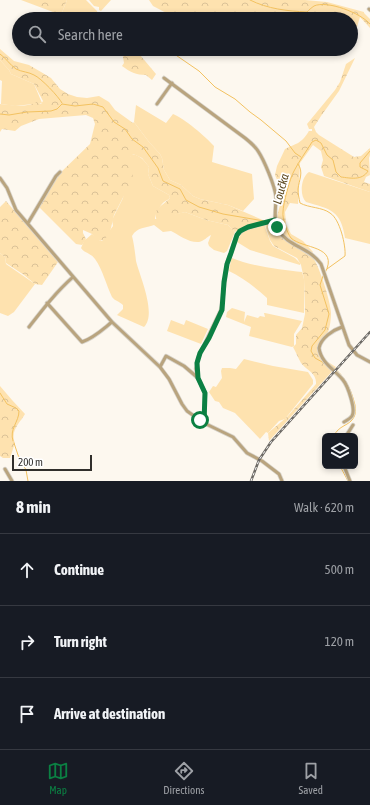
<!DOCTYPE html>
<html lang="en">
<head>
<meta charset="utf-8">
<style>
  body { margin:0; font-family:"Asap Condensed",sans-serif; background:#20242c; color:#f1f3f6 }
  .controls { position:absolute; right:12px; bottom:12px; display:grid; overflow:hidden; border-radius:6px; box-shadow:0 2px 6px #0003 }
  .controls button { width:36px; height:36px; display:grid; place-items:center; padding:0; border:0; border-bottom:1px solid #363941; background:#171b24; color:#f1f3f6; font:20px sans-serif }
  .scale { position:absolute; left:12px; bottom:10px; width:80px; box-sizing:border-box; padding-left:4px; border:2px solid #312f2c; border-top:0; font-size:11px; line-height:14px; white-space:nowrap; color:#312f2c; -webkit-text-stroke:3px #fff; paint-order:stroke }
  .stop { position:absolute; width:12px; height:12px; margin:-9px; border:3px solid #0b8043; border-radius:50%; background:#fff }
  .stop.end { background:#0b8043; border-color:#fff; box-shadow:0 1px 4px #0008 }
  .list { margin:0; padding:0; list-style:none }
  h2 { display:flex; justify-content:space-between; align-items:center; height:52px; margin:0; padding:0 16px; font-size:17px }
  h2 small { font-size:13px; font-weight:400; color:#9ea1a6 }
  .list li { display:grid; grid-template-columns:26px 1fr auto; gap:12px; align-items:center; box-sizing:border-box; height:72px; padding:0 16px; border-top:1px solid #363941 }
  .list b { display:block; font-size:15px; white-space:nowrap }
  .list em { font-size:13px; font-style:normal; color:#9ea1a6 }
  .icon { flex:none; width:22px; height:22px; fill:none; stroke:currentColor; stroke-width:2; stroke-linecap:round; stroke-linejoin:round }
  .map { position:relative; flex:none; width:370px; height:481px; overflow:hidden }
  .search { position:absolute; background:#171b24; box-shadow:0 2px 6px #0003; left:12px; right:12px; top:12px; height:44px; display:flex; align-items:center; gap:10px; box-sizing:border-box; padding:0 14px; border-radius:22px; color:#9ea1a6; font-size:15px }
  .sheet { height:268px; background:#171b24 }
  nav { display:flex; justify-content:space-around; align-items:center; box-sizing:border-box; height:56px; border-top:1px solid #363941; background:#171b24; font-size:11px; color:#9ea1a6 }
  nav a { display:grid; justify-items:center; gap:2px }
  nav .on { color:#0b8043 }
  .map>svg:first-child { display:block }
</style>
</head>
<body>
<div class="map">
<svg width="370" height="481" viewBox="0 0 370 481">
  <defs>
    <pattern id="forest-crowns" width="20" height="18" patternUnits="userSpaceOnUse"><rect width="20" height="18" fill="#fee2af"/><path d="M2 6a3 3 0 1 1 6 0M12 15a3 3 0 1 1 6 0" fill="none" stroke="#dac297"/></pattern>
  </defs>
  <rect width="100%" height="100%" fill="#fdf8ef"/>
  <!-- green -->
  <path fill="#fee2af" d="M 67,0 L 86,0 L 97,11 L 98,15 L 95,19 L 64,19 L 61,17 L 61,15 Z
    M 89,0 L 111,0 L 101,11 L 99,10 L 99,7 L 94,6 Z
    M 0,60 L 9,70 L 11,74 L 34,84 L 42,103 L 15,106 L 1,104 L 2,81 L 0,80 Z
    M 136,105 L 166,123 L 173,114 C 184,118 206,137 214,146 L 212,162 L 252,174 L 254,199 L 243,211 L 228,205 L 200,199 L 193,196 L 181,185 L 170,180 L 164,170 L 162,158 L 160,154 L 149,142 L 134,122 Z
    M 131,154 C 140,155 144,160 149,167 L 148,174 L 153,186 L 169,195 L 170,198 C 167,201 164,201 162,204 C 159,208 155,214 155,219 L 185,212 L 206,220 L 228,225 L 235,232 L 227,251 L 224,253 L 214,250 L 209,246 L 208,243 L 211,235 C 207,237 204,241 199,242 C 189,243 179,235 171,231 L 163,232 L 154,225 C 146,228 137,227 132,236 C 134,244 135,252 136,261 C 140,277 157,314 144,327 L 117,315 L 123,309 L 123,305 C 119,301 115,301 112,297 C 106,285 103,270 95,259 C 91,253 84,253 81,248 L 84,241 L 92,234 L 100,241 L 102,241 L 113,226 L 112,220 L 123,198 L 130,157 Z
    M 309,172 L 370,192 L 370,244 L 345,238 C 341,210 330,209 306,202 C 299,195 301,177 309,172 Z
    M 264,224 L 270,241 L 273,246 L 295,258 L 300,263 L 300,265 L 250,250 L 237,242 C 243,227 249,228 264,224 Z
    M 0,253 L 5,257 L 6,264 L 35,284 L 14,312 L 8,316 L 0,313 Z
    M 232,258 C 250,266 282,270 302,272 L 304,279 L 304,313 L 267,305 L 267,298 C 255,287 243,278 229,271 L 231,260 Z
    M 232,308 L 245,312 L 244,322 L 247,315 L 258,318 L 260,316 L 265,317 L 264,313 L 265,313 L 302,321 L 294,334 L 294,346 L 292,347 L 249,336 L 251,327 L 226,317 L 227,312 Z
    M 171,320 L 184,325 L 186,320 L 208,329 L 201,344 L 167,331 Z
    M 244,359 L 273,366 L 308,372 L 313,380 L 313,384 L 285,419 L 279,421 L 268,433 L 266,432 L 260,439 L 235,413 L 223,408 L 219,402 L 215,401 L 209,392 L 213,386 L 216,387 L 222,378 L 221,371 L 222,368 L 230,368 L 236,369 Z"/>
  <!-- forest -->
  <path fill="url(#forest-crowns)" d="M 21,0 L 67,0 L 61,15 Z
    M 149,0 L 305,0 L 327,2 L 364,12 L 364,13 L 370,19 L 370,28 L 360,17 L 357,27 L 351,25 L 351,19 L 320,18 L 315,19 L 281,19 L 260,14 L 255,15 L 250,19 L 178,19 L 153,6 Z
    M 0,49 L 14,61 L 29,65 L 41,72 L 51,78 L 60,89 L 68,94 L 77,97 L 87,98 L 99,96 L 109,102 L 115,110 L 133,123 L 134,122 L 149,142 L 160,154 L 162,158 L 164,170 L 170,180 L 181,185 L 193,196 L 200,199 L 228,205 L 265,221 L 249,226 L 235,232 L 228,225 L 206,220 L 185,212 L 157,220 C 151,209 164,205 170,198 L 169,195 L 153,186 L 148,174 L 149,167 L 142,158 L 133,154 L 130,157 L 133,178 L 114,215 L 110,232 L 105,239 L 100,241 L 96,239 L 92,234 L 83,230 L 83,233 L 86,239 L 82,245 L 76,244 L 39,207 L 56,177 L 90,144 L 95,124 L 93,118 L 86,115 L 39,119 L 21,126 L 15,131 L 2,129 L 0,132 L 0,104 C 11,105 27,108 37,102 L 41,104 L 43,101 L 34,84 L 11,74 L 9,70 L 0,60 Z
    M 126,49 L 135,49 L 156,74 L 152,80 L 146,75 C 136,75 130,72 122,66 L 124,63 L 123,57 Z
    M 355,58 L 339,91 L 321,116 L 314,127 L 316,132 L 319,135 L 354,157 L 361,156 L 370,148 L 370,155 L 369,158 L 370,175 L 366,177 L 364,182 L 370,184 L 370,192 L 324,176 L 321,167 L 323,160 L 321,151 L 313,145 L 300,163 L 298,204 L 290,203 L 285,212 L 286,224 L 291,234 L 303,241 L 313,252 L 311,255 C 318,261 331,303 331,313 C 331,319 330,327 328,332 C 325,338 317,343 318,351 C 320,358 330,363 336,367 L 269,441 L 268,433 L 287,417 L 316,384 C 317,373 306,370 301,363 C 298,358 296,352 293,347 L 296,344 L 296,335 L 302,328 L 305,314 L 304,279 L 301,265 L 297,258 L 274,246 L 270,240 L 265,225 L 264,224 L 276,219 L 281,202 L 278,182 L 275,175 L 277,166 L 285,149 C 297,143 301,144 309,131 L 312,131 L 312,129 L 309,129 L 307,124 L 335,90 L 340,82 L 346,64 Z
    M 6,201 L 58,262 L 42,285 L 35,284 L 24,275 L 6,263 L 5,257 L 0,253 L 0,207 Z
    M 0,386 L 12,400 L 25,414 C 19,424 10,431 15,443 L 10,458 L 3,458 L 0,456 Z"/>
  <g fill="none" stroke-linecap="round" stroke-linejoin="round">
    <!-- stream -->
    <path stroke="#f3c261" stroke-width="1" d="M 250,0 C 268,9 287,11 307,12 C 309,10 311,8 314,6 C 327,0 361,13 370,24
      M 167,49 L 199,71 L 215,87 L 235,99 L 250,112 L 261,120 L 286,141 L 295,153 L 301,157
      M 0,54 C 6,58 10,65 16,69 C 22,72 29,72 34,75 C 41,78 59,97 62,103
      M 0,114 L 9,115 L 27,112 L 51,111 L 57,109 L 62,104 L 75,106 L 93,104 L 103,107 L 114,122 L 125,129 L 132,139 L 143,147 L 158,168 L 163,181 L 180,189 L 186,200 L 199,207 L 223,214 L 264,221
      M 298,164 C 304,172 299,180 298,189 C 298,194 299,198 300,203 C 309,208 322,207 330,213 C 340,219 346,246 345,256 L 327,269
      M 269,223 L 280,235
      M 325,273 C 340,245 302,249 291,238 C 287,233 282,218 283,212 C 283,204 290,178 294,171 C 299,161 306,152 312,142 L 316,140 L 321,143 L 327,155 L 333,160 L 336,172 L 341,177 C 350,178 362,181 368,171 L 360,167 L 360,163 L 370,151
      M 323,276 L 320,285 L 329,314 L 325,330 L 312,346 L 311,351 L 315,358 L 324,363
      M 330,365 C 345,375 351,389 355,405 C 355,409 356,414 354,417 C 350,426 338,425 334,436
      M 0,393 L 7,404 L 16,408 L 19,411 C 19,422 9,429 13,441
      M 14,443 L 18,455 L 26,470 L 28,481
      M 340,466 L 348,481"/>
    <defs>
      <path id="minor" d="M 369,9 L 370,10
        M 164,78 L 245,138 C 250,142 255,146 258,151 C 264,160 275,186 276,197 C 276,208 273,220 278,230 C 288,246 310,248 321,264 L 349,345 L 357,355 L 370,362
        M 157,104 L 172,83
        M 0,178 L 7,188 L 16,210 L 112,322 L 160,367 L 169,379 L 182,404 L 187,411 L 204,423 L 233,437 L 247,453 L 262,461 L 279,474 L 282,481
        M 28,223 L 56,176 L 60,172
        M 47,303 L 82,342 C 94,338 102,330 112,322
        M 29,327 C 43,309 56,292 73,277
        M 342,327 C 333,330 321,338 319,348 C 321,363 335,370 343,380 C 348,386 356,410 352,416 C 350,419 347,420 344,422
        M 160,367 L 166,356 L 184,366 L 198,378 L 200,382 L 205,393 L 204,423
        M 198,378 L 196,369 L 198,358 L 221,310 L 227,264 L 237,235 L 244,229 L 275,220
        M 346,436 L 353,425
        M 344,466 L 350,481
        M 5,469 L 12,481"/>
    </defs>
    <!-- minor casing -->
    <use href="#minor" stroke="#d8d4cc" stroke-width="4.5"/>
    <!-- minor -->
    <use href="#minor" stroke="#b9a47e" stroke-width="3"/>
    <defs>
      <path id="rail" d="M 251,481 L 259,460 L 271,442 L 370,332"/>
    </defs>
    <!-- rail casing -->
    <use href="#rail" stroke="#6d6a65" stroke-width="2.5"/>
    <!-- rail -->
    <use href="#rail" stroke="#fff" stroke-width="1" stroke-dasharray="3" stroke-linecap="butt"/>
  </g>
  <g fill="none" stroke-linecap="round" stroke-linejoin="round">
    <!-- route -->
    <path stroke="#0b8043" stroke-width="5" d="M 200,420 L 204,423 L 205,393 L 198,378 L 197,363 L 200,353 L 209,338 L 222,310 L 224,282 L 227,264 L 231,253 L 237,235 L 240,231 L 248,227 L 275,220 L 277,227"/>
  </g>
  <g text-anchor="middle" stroke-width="3.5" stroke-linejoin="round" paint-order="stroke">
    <!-- water labels -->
    <g font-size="12" font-style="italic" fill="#5a461d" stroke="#fff">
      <text transform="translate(281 189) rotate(-75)" y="4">Loučka</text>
    </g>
  </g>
</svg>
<div class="controls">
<button><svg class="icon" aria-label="layers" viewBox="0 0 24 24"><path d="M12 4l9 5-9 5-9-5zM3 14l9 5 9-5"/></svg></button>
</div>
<div class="scale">200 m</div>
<div class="stop" style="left:200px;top:420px"></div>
<div class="stop end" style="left:277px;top:227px"></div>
<div class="search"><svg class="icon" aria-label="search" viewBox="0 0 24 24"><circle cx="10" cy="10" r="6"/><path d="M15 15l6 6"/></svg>Search here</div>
</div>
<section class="sheet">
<h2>8 min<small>Walk · 620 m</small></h2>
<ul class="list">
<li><svg class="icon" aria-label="ahead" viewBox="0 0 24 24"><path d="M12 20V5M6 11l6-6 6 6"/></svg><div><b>Continue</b></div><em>500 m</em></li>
<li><svg class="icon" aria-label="right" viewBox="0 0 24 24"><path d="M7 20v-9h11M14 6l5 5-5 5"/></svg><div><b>Turn right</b></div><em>120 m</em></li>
<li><svg class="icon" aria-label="arrive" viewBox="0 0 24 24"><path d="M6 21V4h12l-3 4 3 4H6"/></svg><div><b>Arrive at destination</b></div></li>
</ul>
</section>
<nav>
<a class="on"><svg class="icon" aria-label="map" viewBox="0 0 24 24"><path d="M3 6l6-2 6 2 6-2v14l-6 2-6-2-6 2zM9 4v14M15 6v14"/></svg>Map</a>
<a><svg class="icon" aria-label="directions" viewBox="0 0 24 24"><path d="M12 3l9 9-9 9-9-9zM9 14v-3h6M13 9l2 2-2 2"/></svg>Directions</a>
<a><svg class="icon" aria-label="saved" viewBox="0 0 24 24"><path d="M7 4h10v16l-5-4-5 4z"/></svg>Saved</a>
</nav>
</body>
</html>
